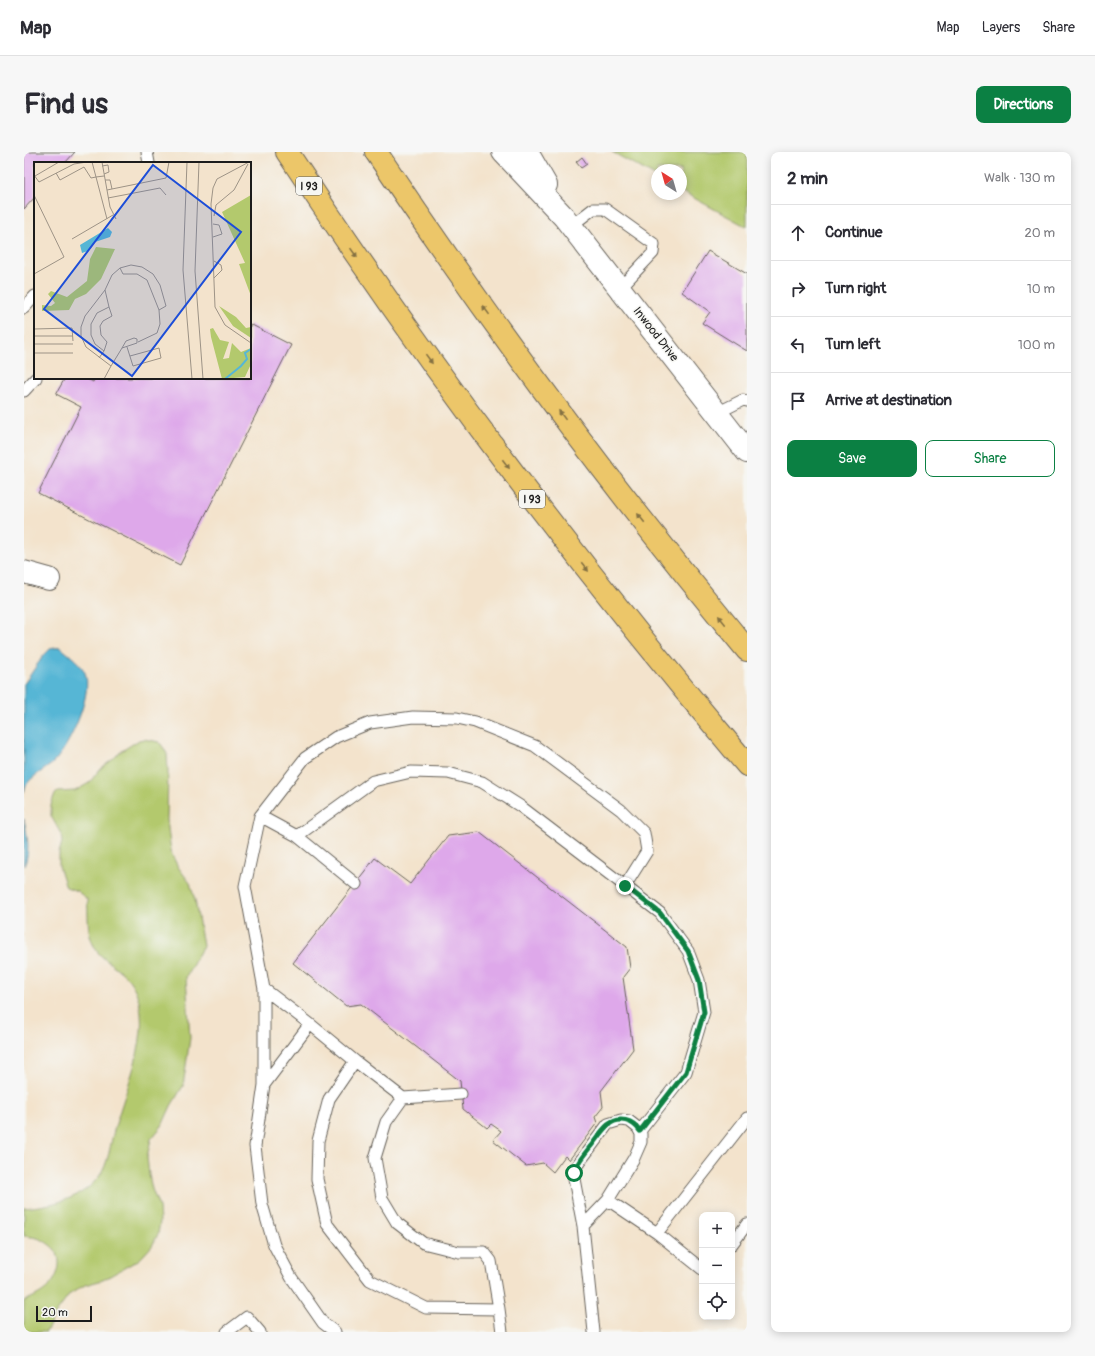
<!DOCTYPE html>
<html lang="en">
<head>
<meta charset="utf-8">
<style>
  body { margin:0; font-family:Pangolin,sans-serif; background:#f7f7f7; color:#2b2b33 }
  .controls { position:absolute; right:12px; bottom:12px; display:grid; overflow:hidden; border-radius:8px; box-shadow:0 2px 10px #0003 }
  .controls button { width:36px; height:36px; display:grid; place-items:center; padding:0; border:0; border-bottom:1px solid #e1e1e2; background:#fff; color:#2b2b33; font:20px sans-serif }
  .compass { position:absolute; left:627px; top:12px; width:36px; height:36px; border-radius:50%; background:#fff; box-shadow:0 2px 10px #0003; rotate:323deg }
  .scale { position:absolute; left:12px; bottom:10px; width:56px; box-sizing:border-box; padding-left:4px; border:2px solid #1c1c1c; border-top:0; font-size:11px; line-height:14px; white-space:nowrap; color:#1c1c1c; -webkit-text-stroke:3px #f6f6f2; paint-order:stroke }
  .stop { position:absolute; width:12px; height:12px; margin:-9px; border:3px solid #0b8043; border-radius:50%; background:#fff }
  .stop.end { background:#0b8043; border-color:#fff; box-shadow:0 1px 4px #0008 }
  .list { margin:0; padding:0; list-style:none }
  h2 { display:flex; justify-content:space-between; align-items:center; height:52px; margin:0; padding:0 16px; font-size:17px }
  h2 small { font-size:13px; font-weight:400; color:#7c7c81 }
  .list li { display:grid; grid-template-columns:26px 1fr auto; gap:12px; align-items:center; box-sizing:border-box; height:56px; padding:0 16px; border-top:1px solid #e1e1e2 }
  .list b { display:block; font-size:15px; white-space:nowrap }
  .list em { font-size:13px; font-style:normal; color:#7c7c81 }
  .actions { display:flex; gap:8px; padding:12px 16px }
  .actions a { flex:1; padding:9px 0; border:1px solid #0b8043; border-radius:8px; text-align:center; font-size:14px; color:#0b8043 }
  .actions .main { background:#0b8043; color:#fff }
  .icon { flex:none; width:22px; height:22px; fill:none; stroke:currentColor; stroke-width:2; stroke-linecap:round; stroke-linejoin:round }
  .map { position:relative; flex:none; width:723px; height:1180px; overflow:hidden; border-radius:8px }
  header { display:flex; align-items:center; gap:24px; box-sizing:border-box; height:56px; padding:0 20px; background:#fff; border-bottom:1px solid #e1e1e2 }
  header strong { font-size:19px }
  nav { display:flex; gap:22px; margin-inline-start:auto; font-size:14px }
  .intro { display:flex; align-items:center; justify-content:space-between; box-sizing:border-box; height:96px; padding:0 24px }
  h1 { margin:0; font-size:28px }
  .button { padding:10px 18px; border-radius:8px; background:#0b8043; color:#fff; font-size:14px; font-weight:700 }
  main { display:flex; gap:24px; padding:0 24px }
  aside { flex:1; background:#fff; border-radius:8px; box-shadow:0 2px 10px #0003 }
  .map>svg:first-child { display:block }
</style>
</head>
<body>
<header>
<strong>Map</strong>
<nav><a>Map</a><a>Layers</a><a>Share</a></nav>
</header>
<div class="intro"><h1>Find us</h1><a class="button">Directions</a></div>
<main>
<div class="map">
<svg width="723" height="1180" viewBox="0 0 723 1180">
  <rect width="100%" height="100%" fill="#f6f6f2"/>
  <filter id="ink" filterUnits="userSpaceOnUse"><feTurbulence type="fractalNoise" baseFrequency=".025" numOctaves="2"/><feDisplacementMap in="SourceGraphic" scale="8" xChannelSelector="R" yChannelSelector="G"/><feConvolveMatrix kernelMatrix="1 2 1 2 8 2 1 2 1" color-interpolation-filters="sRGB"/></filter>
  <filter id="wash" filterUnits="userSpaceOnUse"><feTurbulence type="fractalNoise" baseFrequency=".012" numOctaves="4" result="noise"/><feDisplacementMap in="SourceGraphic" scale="16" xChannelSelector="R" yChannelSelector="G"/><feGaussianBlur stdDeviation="0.9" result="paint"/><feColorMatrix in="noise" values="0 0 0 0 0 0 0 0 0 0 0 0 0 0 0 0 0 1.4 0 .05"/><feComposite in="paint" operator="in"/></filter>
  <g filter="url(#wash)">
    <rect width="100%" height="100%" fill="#f3e3cc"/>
    <!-- green -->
    <path fill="#b3c96d" stroke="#687244" d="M 588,0 L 723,0 L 723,75 L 657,39 L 657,18 L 633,18 L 633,25 Z
      M 120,587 L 135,590 L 139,595 L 143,602 L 144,619 L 143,668 L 146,692 L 148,703 L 154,715 L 166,731 L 171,748 L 179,794 L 162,825 L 166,886 L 159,934 L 147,954 L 138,974 L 127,987 L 123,1005 L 125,1023 L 128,1037 L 135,1055 L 136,1070 L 134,1082 L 128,1094 L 116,1107 L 79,1128 L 61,1133 L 46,1142 L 32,1161 L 22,1180 L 0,1180 L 0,1149 C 8,1146 18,1141 24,1135 C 34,1126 39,1109 31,1098 C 28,1094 22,1090 18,1088 C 13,1085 6,1085 0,1084 L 0,1056 C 27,1053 56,1048 74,1026 C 85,1013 86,991 91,975 C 100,943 114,912 117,879 C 118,867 117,857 114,846 C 111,835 105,826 96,819 C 87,811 75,805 70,794 C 62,780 65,762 63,747 L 53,739 L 42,735 L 35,714 L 35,701 L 38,690 L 37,682 L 27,664 L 27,653 L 30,644 L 33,640 L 51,639 L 65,631 L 76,617 L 88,608 L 96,600 L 115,588 Z"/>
    <!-- water -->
    <path fill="#57b6d5" stroke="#3a6978" d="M 36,495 C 44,502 60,513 62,524 C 67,547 45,595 29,611 C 22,617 7,625 3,632 C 1,634 1,638 0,641 L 0,532 L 19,504 L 26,497 Z
      M 0,667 C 3,682 7,699 0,714 Z"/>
    <g id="blocks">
      <!-- building -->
      <path fill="#dea8ea" d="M 0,0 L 51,0 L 41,11 L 11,11 L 11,45 L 0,57 Z
        M 558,5 L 563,12 L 557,16 L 552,10 Z
        M 684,99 L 723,122 L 723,199 L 678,171 L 686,160 L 658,140 Z
        M 226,172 L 267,193 L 156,413 L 14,341 L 57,255 L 32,242 L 41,226 L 61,226 L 69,230 L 71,226 L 226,226 Z
        M 455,680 L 603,795 L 606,816 L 599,825 L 609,897 L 577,939 L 579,955 L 571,965 L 573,971 L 545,1008 L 541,1004 L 529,1020 L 519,1011 L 502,1014 L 469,988 L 477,979 L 467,972 L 463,976 L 439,957 L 436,929 L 337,852 L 322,854 L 269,811 L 351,706 L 386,732 L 424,684 Z"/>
    </g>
  </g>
  <g filter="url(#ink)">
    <use href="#blocks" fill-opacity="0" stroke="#67625a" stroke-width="1"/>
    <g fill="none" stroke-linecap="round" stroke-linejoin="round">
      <defs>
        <path id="lane" d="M 123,0 L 125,11
          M 547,74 L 569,57 L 581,57 L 630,92 L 629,101 L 596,136
          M 0,156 L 11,144
          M 0,239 L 12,226
          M 693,261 L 719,248 L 723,249
          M 236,664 L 273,684 L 349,629 L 387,620 L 424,621 L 458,630 L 496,654 L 601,734
          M 273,684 L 332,732
          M 240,837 L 286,872 L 331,909 L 305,947 L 294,989 L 293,1027 L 303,1072 L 346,1128 L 402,1156 L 475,1157 L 478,1180
          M 331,909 L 379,946 L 362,970 L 351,1006 L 358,1046 L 373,1071 L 399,1091 L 435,1100 L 460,1100 L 467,1109 L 475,1157
          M 240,933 L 286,872
          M 379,946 L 437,942
          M 597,968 L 605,969 L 614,976 L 617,982 L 617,990 L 610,1006 L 584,1048 L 559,1074 L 550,1027 L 551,1016 L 584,972 Z
          M 584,1048 L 633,1081 L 678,1117
          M 559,1074 L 570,1180
          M 633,1081 L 723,966
          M 708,1092 L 723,1072
          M 203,1180 L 223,1165 L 236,1180
          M 311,1180 L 299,1171 L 267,1125 L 250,1093 L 238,1052 L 231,994 L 240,933 L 240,837 L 221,734 L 236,664 L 281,606 L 312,585 L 346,571 L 389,565 L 433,566 L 451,570 L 511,594 L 597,658 L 620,681 L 623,699 L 601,734 L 636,761 L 664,799 L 675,828 L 680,860 L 662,920 L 616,979"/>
        <path id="street" d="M 479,0 L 540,65 L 723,300
          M 503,0 L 522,33
          M 0,420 L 25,427"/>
        <path id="highway" d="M 263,0 C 404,214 557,417 723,613
          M 352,0 C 467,172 591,339 723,498"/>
      </defs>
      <!-- lane casing -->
      <use href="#lane" stroke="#67625a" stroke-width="13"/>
      <!-- street casing -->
      <use href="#street" stroke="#67625a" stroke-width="24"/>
      <!-- highway casing -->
      <use href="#highway" stroke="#67625a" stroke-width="24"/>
      <!-- lane -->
      <use href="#lane" stroke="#fff" stroke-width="11"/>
      <!-- street -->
      <use href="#street" stroke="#fff" stroke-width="22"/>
      <!-- highway -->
      <use href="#highway" stroke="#ecc669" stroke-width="22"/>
    </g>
    <!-- one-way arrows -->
    <defs><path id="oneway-solid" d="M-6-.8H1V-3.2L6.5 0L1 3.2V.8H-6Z"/></defs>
    <g fill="#847142">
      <use href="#oneway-solid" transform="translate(330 101) rotate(55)"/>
      <use href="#oneway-solid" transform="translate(462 158) rotate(-126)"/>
      <use href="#oneway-solid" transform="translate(405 207) rotate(54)"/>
      <use href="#oneway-solid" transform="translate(538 263) rotate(-126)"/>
      <use href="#oneway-solid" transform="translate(482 312) rotate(53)"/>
      <use href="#oneway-solid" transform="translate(617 366) rotate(-128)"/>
      <use href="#oneway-solid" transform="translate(561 415) rotate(52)"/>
      <use href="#oneway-solid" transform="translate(698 468) rotate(-129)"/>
    </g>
  </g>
  <g fill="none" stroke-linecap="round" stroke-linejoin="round" filter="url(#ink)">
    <!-- route -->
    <path stroke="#0b8043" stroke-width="5" d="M 550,1021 C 552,1011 560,1003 566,995 C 572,988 577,979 584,973 C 595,964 609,968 616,979 L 662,920 L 680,860 L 675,828 L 664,799 L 636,761 L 601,734"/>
  </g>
  <g text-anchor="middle" stroke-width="3" stroke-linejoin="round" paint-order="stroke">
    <!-- shield labels -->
    <g fill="#f6f6f2" stroke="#5d5d5c" stroke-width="1">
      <rect x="272" y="25" width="26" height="18" rx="3"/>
      <rect x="495" y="338" width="26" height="18" rx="3"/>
    </g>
    <g font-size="11" font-weight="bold" fill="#1c1c1c">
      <text x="285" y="38">I 93</text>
      <text x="508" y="351">I 93</text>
    </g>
    <!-- street labels -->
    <g font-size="12" fill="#1c1c1c" stroke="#f6f6f2">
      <text transform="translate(632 182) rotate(52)" y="4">Inwood Drive</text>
    </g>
  </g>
  <!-- overview -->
  <g transform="translate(10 10)">
    <rect width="217" height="217" fill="#f3e3cc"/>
    <path d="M 217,33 L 217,134 L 205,102 L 211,101 L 188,50 ZM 62,85 L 81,87 L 67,117 L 52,132 L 41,137 L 35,148 L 8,149 L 8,143 L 17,144 L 21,141 L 14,132 L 17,129 L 33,135 L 53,119 L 56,97 ZM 185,144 L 202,155 L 212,166 L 217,165 L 217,176 L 199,164 ZM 179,166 L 186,178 L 195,180 L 189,197 L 195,196 L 198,181 L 207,190 L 217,186 L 217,202 L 211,215 L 188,217 L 177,175 L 176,167 Z" fill="#b3c96d"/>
    <path d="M 74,66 L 78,70 L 76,75 L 61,80 L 54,89 L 48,91 L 46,83 Z" fill="#57b6d5"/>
    <path fill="none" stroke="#57b6d5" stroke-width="2" d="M 191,217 L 207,204 L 213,197 L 211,191 L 217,187"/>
    <path fill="none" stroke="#9d9386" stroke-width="1" d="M 58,0 L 62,15 L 70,14M 68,0 L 76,45 L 82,57M 153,0 L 149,108 L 158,217M 165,0 L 161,109 L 169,217M 215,0 L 183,17 L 179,26 L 177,42 L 181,145 L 191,163 L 217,181M 68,4 L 74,3 L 75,10 L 70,12M 22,11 L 26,18 L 50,5 L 57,16 L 62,15 L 73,57M 0,13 L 5,20 L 40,2 L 53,0M 1,14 L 25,0M 71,18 L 76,18 L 78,27M 73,28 L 132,16 L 135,0M 0,33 L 30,95 L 0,112M 74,36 L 126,26 L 132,33M 180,54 L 182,43 L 200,28 L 214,2M 179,62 L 185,63 L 188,72 L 179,75M 38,77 L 79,53M 180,99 L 187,103 L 188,108 L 180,116M 86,106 L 89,112 L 103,112 L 113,118 L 125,148M 0,167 L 38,166 L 39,179M 0,174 L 39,174M 100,176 L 103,177 L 103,181 L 88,186 L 92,179 ZM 0,182 L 39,182M 93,185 L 99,204 L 127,196 L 125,186 L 96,194M 88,186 L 77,204 L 52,185 L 47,174 L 47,165 L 51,154 L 71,128 L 78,113 L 86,106 L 97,103 L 108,105 L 119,112 L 126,123 L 132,144 L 125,148 L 126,162 L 123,171 L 104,180M 70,189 L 73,180 L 67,173 L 66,164 L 69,159 L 78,154 L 75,145M 0,191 L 39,191M 65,196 L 70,189 L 61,182 L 57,173 L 57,162 L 63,151 L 75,145 L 71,128M 70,217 L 77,204"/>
    <path fill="#1d4ed8" fill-opacity="0.15" stroke="#1d4ed8" stroke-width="2" d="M 119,3 L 207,70 L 98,214 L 10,147 Z"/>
    <rect width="217" height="217" fill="none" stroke="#1c1c1c" stroke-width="2"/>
  </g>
</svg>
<div class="controls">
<button>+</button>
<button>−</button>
<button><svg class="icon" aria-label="locate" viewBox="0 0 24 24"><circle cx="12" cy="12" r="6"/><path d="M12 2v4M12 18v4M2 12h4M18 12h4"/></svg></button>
</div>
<svg class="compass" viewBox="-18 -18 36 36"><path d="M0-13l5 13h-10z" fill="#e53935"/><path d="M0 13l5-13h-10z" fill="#7c7c81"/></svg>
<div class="scale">20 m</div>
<div class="stop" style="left:550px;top:1021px"></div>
<div class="stop end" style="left:601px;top:734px"></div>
</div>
<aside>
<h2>2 min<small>Walk · 130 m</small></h2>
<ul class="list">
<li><svg class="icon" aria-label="ahead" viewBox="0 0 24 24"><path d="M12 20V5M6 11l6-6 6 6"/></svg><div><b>Continue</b></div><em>20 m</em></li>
<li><svg class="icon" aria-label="right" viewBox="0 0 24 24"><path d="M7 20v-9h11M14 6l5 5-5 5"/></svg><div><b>Turn right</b></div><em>10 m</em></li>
<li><svg class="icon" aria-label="left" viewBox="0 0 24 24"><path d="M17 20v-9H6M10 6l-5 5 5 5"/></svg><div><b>Turn left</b></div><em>100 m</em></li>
<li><svg class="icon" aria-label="arrive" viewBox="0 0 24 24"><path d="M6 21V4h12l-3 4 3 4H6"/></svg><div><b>Arrive at destination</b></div></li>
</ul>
<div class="actions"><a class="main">Save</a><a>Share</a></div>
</aside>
</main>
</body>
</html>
